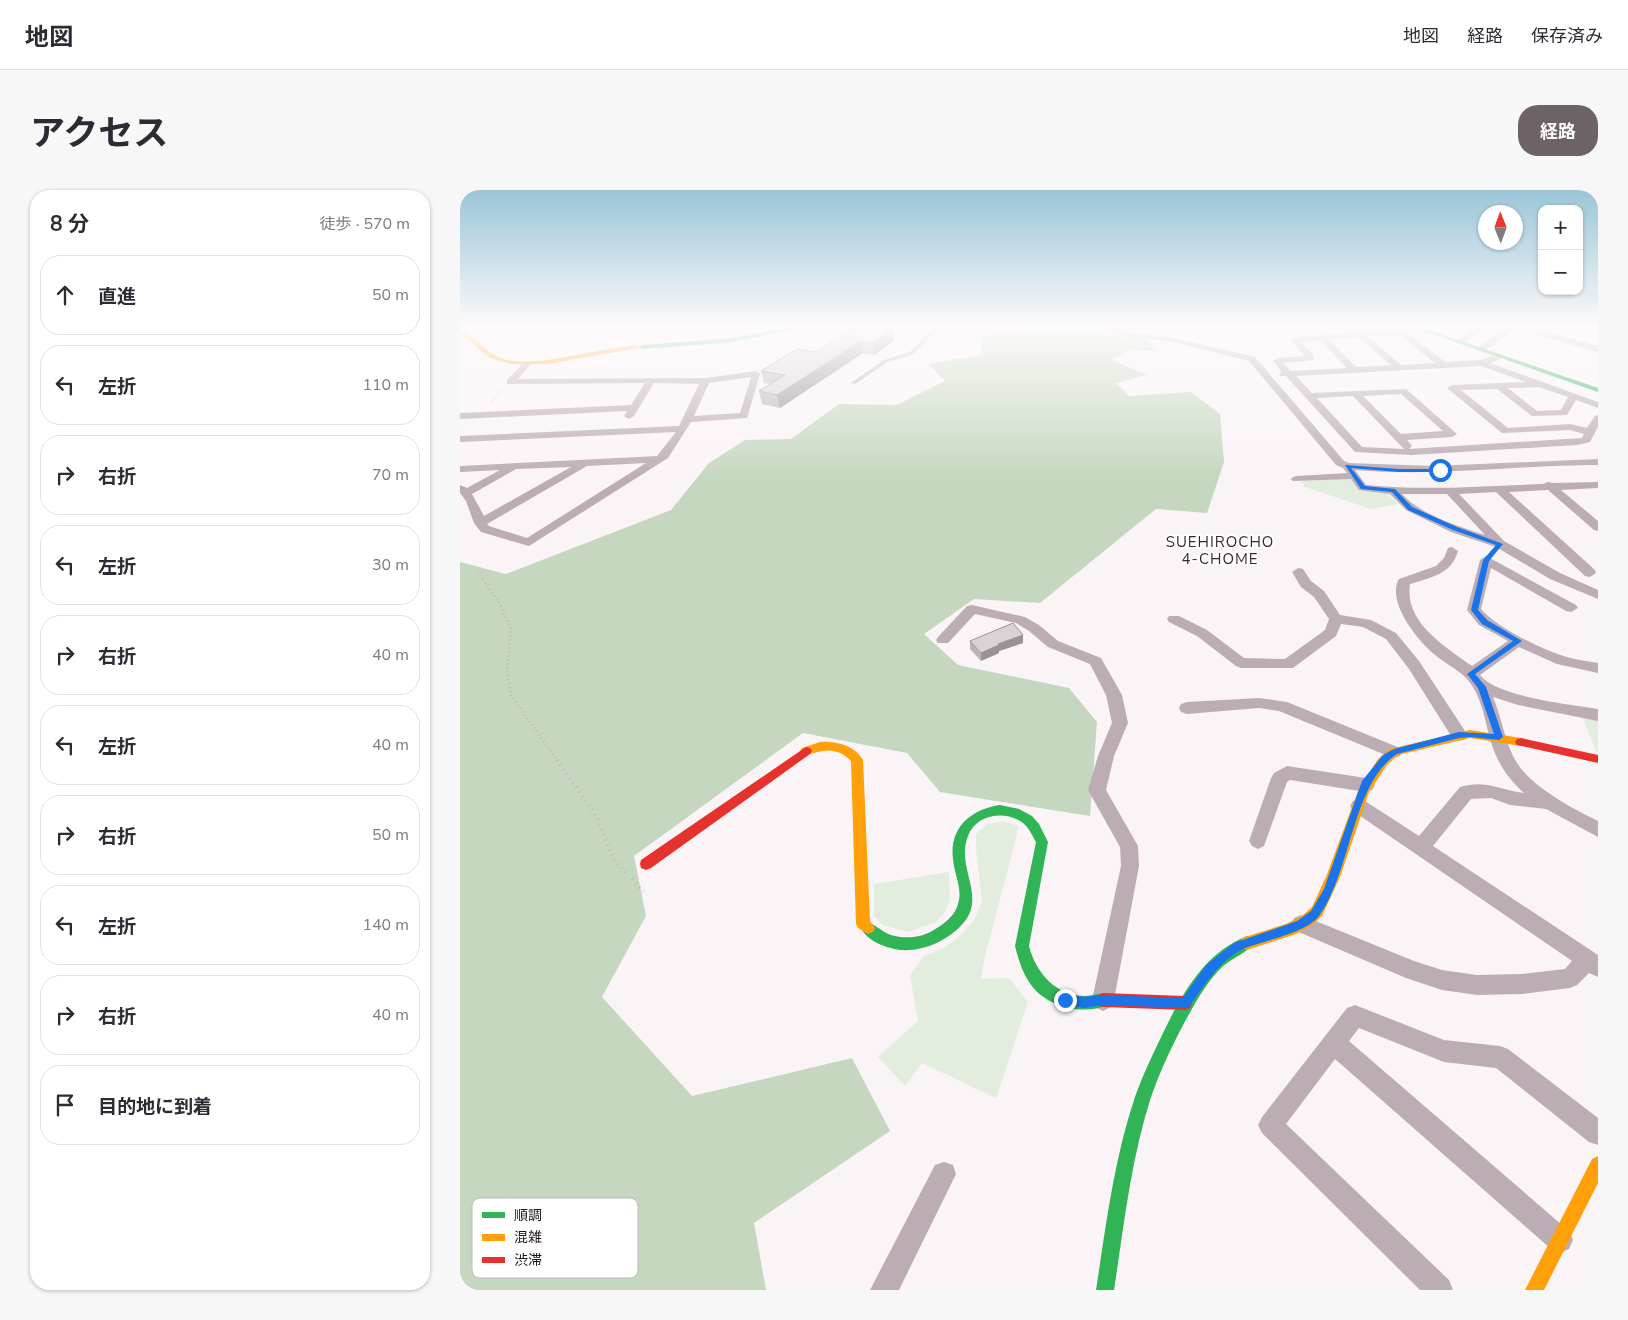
<!DOCTYPE html>
<html lang="ja">
<head>
<meta charset="utf-8">
<style>
  body { margin:0; font-family:"Nunito Sans","Noto Sans JP",sans-serif; background:#f7f7f7; color:#2b2b33 }
  .controls { position:absolute; right:15px; top:15px; display:grid; overflow:hidden; border-radius:10px; box-shadow:0 1px 4px #0004 }
  .controls button { width:45px; height:45px; display:grid; place-items:center; padding:0; border:0; border-bottom:1px solid #e1e1e2; background:#fff; color:#2b2b33; font:25px sans-serif }
  .compass { position:absolute; left:1018px; top:15px; width:45px; height:45px; border-radius:50%; background:#fff; box-shadow:0 1px 4px #0004; rotate:359deg }
  .stop { position:absolute; width:15px; height:15px; margin:-11px; border:4px solid #1a73e8; border-radius:50%; background:#fff }
  .stop.end { background:#1a73e8; border-color:#fff; box-shadow:0 1px 5px #0008 }
  .list { margin:0; padding:0; list-style:none }
  h2 { display:flex; justify-content:space-between; align-items:center; height:65px; margin:0; padding:0 20px; font-size:21px }
  h2 small { font-size:16px; font-weight:400; color:#7c7c81 }
  .list li { display:grid; grid-template-columns:32px 1fr auto; gap:15px; align-items:center; box-sizing:border-box; height:80px; margin:0 10px 10px; padding:0 10px; border:1px solid #e1e1e2; border-radius:20px }
  .list b { display:block; font-size:19px; white-space:nowrap }
  .list em { font-size:16px; font-style:normal; color:#7c7c81 }
  .icon { flex:none; width:28px; height:28px; fill:none; stroke:currentColor; stroke-width:2; stroke-linecap:round; stroke-linejoin:round }
  .map { position:relative; flex:none; width:1138px; height:1100px; overflow:hidden; border-radius:20px }
  header { display:flex; align-items:center; gap:30px; box-sizing:border-box; height:70px; padding:0 25px; background:#fff; border-bottom:1px solid #e1e1e2 }
  header strong { font-size:24px }
  nav { display:flex; gap:28px; margin-inline-start:auto; font-size:18px }
  .intro { display:flex; align-items:center; justify-content:space-between; box-sizing:border-box; height:120px; padding:0 30px }
  h1 { margin:0; font-size:35px }
  .button { padding:12px 22px; border-radius:20px; background:#6d6367; color:#fff; font-size:18px; font-weight:700 }
  main { display:flex; gap:30px; padding:0 30px }
  aside { flex:1; background:#fff; border-radius:20px; box-shadow:0 1px 4px #0004 }
  .map>svg:first-child { display:block }
</style>
</head>
<body>
<header>
<strong>地図</strong>
<nav><a>地図</a><a>経路</a><a>保存済み</a></nav>
</header>
<div class="intro"><h1>アクセス</h1><a class="button">経路</a></div>
<main>
<aside>
<h2>8 分<small>徒歩 · 570 m</small></h2>
<ul class="list">
<li><svg class="icon" aria-label="ahead" viewBox="0 0 24 24"><path d="M12 20V5M6 11l6-6 6 6"/></svg><div><b>直進</b></div><em>50 m</em></li>
<li><svg class="icon" aria-label="left" viewBox="0 0 24 24"><path d="M17 20v-9H6M10 6l-5 5 5 5"/></svg><div><b>左折</b></div><em>110 m</em></li>
<li><svg class="icon" aria-label="right" viewBox="0 0 24 24"><path d="M7 20v-9h11M14 6l5 5-5 5"/></svg><div><b>右折</b></div><em>70 m</em></li>
<li><svg class="icon" aria-label="left" viewBox="0 0 24 24"><path d="M17 20v-9H6M10 6l-5 5 5 5"/></svg><div><b>左折</b></div><em>30 m</em></li>
<li><svg class="icon" aria-label="right" viewBox="0 0 24 24"><path d="M7 20v-9h11M14 6l5 5-5 5"/></svg><div><b>右折</b></div><em>40 m</em></li>
<li><svg class="icon" aria-label="left" viewBox="0 0 24 24"><path d="M17 20v-9H6M10 6l-5 5 5 5"/></svg><div><b>左折</b></div><em>40 m</em></li>
<li><svg class="icon" aria-label="right" viewBox="0 0 24 24"><path d="M7 20v-9h11M14 6l5 5-5 5"/></svg><div><b>右折</b></div><em>50 m</em></li>
<li><svg class="icon" aria-label="left" viewBox="0 0 24 24"><path d="M17 20v-9H6M10 6l-5 5 5 5"/></svg><div><b>左折</b></div><em>140 m</em></li>
<li><svg class="icon" aria-label="right" viewBox="0 0 24 24"><path d="M7 20v-9h11M14 6l5 5-5 5"/></svg><div><b>右折</b></div><em>40 m</em></li>
<li><svg class="icon" aria-label="arrive" viewBox="0 0 24 24"><path d="M6 21V4h12l-3 4 3 4H6"/></svg><div><b>目的地に到着</b></div></li>
</ul>
</aside>
<div class="map">
<svg width="1138" height="1100" viewBox="0 0 1138 1100">
  <rect width="100%" height="100%" fill="#fbf4f7"/>
  <!-- green -->
  <path fill="#e2edde" d="M 890,288 L 900,299 L 926,302 L 938,314 L 911,319 L 845,297 L 841,291 Z
    M 1122,526 L 1138,528 L 1138,562 L 1136,561 Z
    M 543,631 L 558,636 L 556,649 L 524,770 L 521,789 L 549,788 L 568,812 L 536,908 L 462,873 L 445,896 L 418,867 L 458,831 L 450,785 L 464,766 L 484,758 L 501,745 L 514,730 L 522,712 L 516,659 L 516,644 L 527,634 Z
    M 489,682 L 490,710 L 485,722 L 476,732 L 448,742 L 423,735 L 414,726 L 414,694 Z"/>
  <!-- forest -->
  <path fill="#c5d7be" d="M 623,138 L 688,150 L 697,161 L 668,160 L 652,170 L 687,185 L 656,193 L 669,206 L 731,202 L 760,224 L 764,272 L 747,323 L 696,319 L 580,413 L 514,409 L 464,444 L 498,475 L 609,498 L 637,532 L 630,626 L 480,602 L 447,563 L 343,543 L 174,666 L 186,726 L 142,807 L 232,906 L 392,868 L 430,941 L 294,1033 L 306,1100 L 0,1100 L 0,372 L 46,384 L 211,320 L 249,273 L 285,250 L 331,249 L 379,214 L 437,215 L 485,191 L 468,174 L 522,165 L 521,145 Z"/>
  <g fill="none" stroke-linecap="round" stroke-linejoin="round">
    <!-- path-far3 -->
    <path stroke="#c2b8bc" stroke-width="2" stroke-dasharray="0.5 2" stroke-linecap="butt" d="M 0,164 L 7,162
      M 30,213 L 43,199"/>
    <!-- path-far2 -->
    <path stroke="#c2b8bc" stroke-width="2.5" stroke-dasharray="0.5 2.5" stroke-linecap="butt" d="M 17,380 L 23,390"/>
    <!-- path-far1 -->
    <path stroke="#c2b8bc" stroke-width="3" stroke-dasharray="1 3" stroke-linecap="butt" d="M 23,389 L 40,415 L 51,439 L 47,482 L 51,505 L 98,571"/>
    <!-- path -->
    <path stroke="#c2b8bc" stroke-width="4" stroke-dasharray="1 4.5" stroke-linecap="butt" d="M 97,570 L 136,625 L 153,668 L 166,683
      M 172,689 L 183,702"/>
    <!-- lane -->
    <path fill="#bcadb4" fill-rule="evenodd" d="M 479,136 L 484,136 L 472,145 L 454,164 L 428,172 L 395,194 L 391,193 L 424,170 L 450,162 L 468,143 Z"/>
    <!-- street -->
    <path fill="#bcadb4" fill-rule="evenodd" d="M 91,136 L 100,136 L 91,142 L 87,140 Z
      M 634,136 L 648,136 L 670,143 L 710,147 L 795,167 L 884,271 L 889,273 L 973,276 L 1138,269 L 1138,275 C 1057,275 977,287 895,280 L 906,295 C 965,301 1024,296 1083,294 L 1088,292 L 1093,293 L 1138,292 L 1138,298 L 1101,300 L 1138,331 L 1138,341 L 1134,340 L 1088,300 L 1049,302 L 1135,380 L 1136,383 L 1130,387 L 1125,386 L 1036,302 L 999,304 L 1044,351 L 1100,383 L 1138,400 L 1138,409 L 1090,389 L 1036,357 L 991,342 L 946,320 L 930,304 L 899,300 L 891,289 L 833,291 L 831,289 L 833,287 L 837,286 L 887,283 L 883,278 L 876,275 L 789,171 L 710,151 L 670,147 ZM 942,304 L 987,304 L 1025,345 C 1000,337 959,324 942,304 Z
      M 1019,136 L 1029,136 L 1001,154 L 994,152 Z
      M 1050,136 L 1078,136 L 1077,139 L 1138,156 L 1138,162 L 1071,143 L 1069,140 L 1057,139 L 1023,161 L 1017,161 L 1017,157 Z
      M 910,141 L 946,142 L 985,172 L 1021,170 L 1036,164 L 1042,164 L 1042,168 L 1030,173 L 1138,212 L 1138,218 L 1116,210 L 1107,225 L 1072,226 L 1037,199 L 1001,200 L 1048,238 L 1110,234 L 1127,238 L 1135,226 L 1138,225 L 1138,237 L 1130,252 L 1117,255 L 952,265 L 895,262 L 826,186 L 820,186 L 819,184 L 822,182 L 813,171 L 817,168 L 845,166 L 832,152 L 832,148 ZM 907,146 L 941,146 L 975,173 L 941,175 ZM 898,147 L 931,175 L 896,177 L 868,149 ZM 860,150 L 887,178 L 831,181 L 824,173 L 854,170 L 854,166 L 841,152 ZM 1021,176 L 1066,192 L 992,195 L 987,198 L 1042,243 L 1110,240 L 1124,244 L 1122,248 L 949,259 L 952,256 L 947,250 L 992,247 L 997,244 L 946,199 L 852,203 L 836,186 ZM 1079,197 L 1108,207 L 1101,220 L 1077,221 L 1048,198 ZM 941,204 L 983,241 L 941,244 L 903,206 ZM 893,206 L 943,258 L 945,259 L 902,257 L 857,208 Z
      M 67,171 L 71,174 L 58,189 L 245,188 L 296,181 L 300,184 L 287,228 L 231,232 L 208,268 L 69,356 L 21,342 L 14,333 L 6,311 L 0,303 L 0,295 L 7,298 L 40,280 L 0,282 L 0,276 L 197,266 L 216,242 L 0,252 L 0,246 L 219,236 L 239,194 L 194,193 L 174,226 L 169,229 L 164,226 L 167,221 L 0,229 L 0,223 L 171,215 L 185,193 L 47,194 L 47,190 L 64,172 ZM 291,187 L 280,223 L 234,226 L 249,193 ZM 186,273 L 67,348 L 29,336 L 27,334 L 127,276 ZM 111,277 L 24,326 L 12,304 L 56,279 Z
      M 992,357 L 998,361 C 992,384 970,388 950,394 C 944,433 986,457 1012,476 L 1048,451 L 1019,435 L 1007,420 L 1020,370 L 1026,366 L 1116,415 L 1118,418 L 1111,422 L 1106,421 L 1031,378 L 1021,419 C 1036,437 1084,461 1107,467 C 1117,470 1128,471 1138,473 L 1138,483 L 1097,474 L 1059,457 L 1020,485 C 1037,507 1109,514 1138,519 L 1138,531 L 1058,515 L 1033,507 C 1041,526 1044,547 1053,566 C 1067,595 1110,617 1138,631 L 1138,647 L 1086,619 L 1050,615 L 1031,608 L 1011,609 L 973,656 L 1138,765 L 1138,787 L 1129,783 L 1117,795 L 1110,798 L 1062,804 L 1017,805 L 982,800 L 946,788 L 834,740 L 831,734 L 834,728 L 841,725 L 954,771 L 982,780 L 1017,785 L 1062,784 L 1105,779 L 1112,771 L 893,621 L 890,616 L 893,611 L 899,609 L 905,611 L 959,646 L 1000,597 C 1025,589 1040,600 1064,603 C 1046,587 1035,569 1029,545 C 1024,526 1021,505 1007,489 C 998,479 984,473 974,464 C 957,450 926,411 939,389 L 976,376 L 984,368 L 988,358 Z
      M 838,378 L 843,379 L 851,391 L 864,401 L 880,425 L 911,430 L 936,443 L 959,471 L 1005,541 L 1007,545 L 1005,549 L 999,551 L 993,549 L 949,479 L 926,449 L 903,437 L 881,434 L 876,446 L 833,478 L 781,478 L 776,476 L 737,446 L 709,432 L 707,429 L 709,426 L 719,426 L 747,440 L 784,468 L 825,469 L 865,440 L 869,429 L 854,407 L 841,397 L 832,382 Z
      M 512,415 L 565,427 L 579,435 L 598,451 L 641,468 L 662,505 L 668,533 L 654,566 L 646,600 L 678,656 L 679,676 L 654,810 L 651,817 L 643,821 L 635,817 L 632,810 L 661,676 L 660,657 L 628,600 L 638,566 L 652,533 L 646,505 L 630,474 L 588,457 L 569,441 L 556,433 L 515,424 L 488,453 L 478,453 L 476,450 L 478,447 L 507,416 Z
      M 799,508 L 827,512 L 940,558 L 942,562 L 940,566 L 934,568 L 928,566 L 819,521 L 799,518 L 727,524 L 721,522 L 719,518 L 721,514 L 727,512 Z
      M 827,576 L 906,588 L 912,590 L 915,595 L 912,600 L 906,602 L 830,590 L 827,592 L 804,656 L 798,659 L 792,656 L 789,651 L 811,588 L 814,583 Z
      M 895,815 L 984,850 L 1040,856 L 1048,859 L 1138,928 L 1138,955 L 1129,952 L 1036,878 L 984,872 L 899,838 L 889,851 L 1109,1041 L 1113,1050 L 1109,1059 L 1100,1063 L 1091,1059 L 875,869 L 826,934 L 989,1090 L 993,1100 L 960,1100 L 802,943 L 798,935 L 802,927 L 887,818 Z
      M 484,972 L 493,975 L 496,984 L 439,1100 L 410,1100 L 475,975 Z"/>
    <!-- fast -->
    <path fill="#30b455" fill-rule="evenodd" d="M 336,136 L 349,136 L 273,152 L 182,159 L 179,157 L 182,155 L 273,148 Z
      M 761,136 L 855,136 L 827,140 Z
      M 949,136 L 958,136 L 1138,198 L 1138,202 Z
      M 540,615 L 559,619 L 572,626 L 579,634 L 588,652 L 569,756 C 576,783 596,806 626,806 C 634,805 640,802 648,805 L 650,810 L 648,815 C 622,826 585,817 569,792 C 562,781 558,768 555,756 L 576,652 C 572,645 569,638 563,633 C 546,620 516,624 508,646 C 493,684 540,715 484,749 C 471,757 455,761 440,760 C 426,758 407,751 401,738 L 403,734 L 408,732 C 416,735 422,742 431,745 C 444,749 460,748 472,741 C 483,735 495,726 498,714 C 503,699 494,684 493,669 C 489,638 511,619 540,615 Z
      M 787,746 L 792,748 L 794,753 C 791,760 769,770 761,778 C 750,789 741,803 733,817 C 718,843 701,878 691,907 C 671,969 664,1035 654,1100 L 636,1100 C 646,1035 654,969 675,907 C 683,884 694,862 704,841 C 723,802 745,763 787,746 Z"/>
    <!-- slow -->
    <path fill="#ff9f0a" fill-rule="evenodd" d="M 0,139 C 19,149 29,168 52,171 C 70,173 88,170 106,167 C 120,165 176,152 185,157 L 87,174 L 51,174 L 30,168 L 0,144 Z
      M 1010,540 L 1061,548 L 1067,552 L 1061,556 L 1010,548 L 938,565 L 927,575 L 909,602 L 880,687 L 862,726 L 852,735 L 836,744 L 787,760 L 782,758 L 780,753 L 782,748 L 826,734 L 842,726 L 852,717 L 866,687 L 898,601 L 918,569 L 930,559 Z
      M 360,552 C 376,551 394,555 403,570 L 410,731 L 415,738 L 413,742 L 408,744 L 398,738 L 396,734 L 391,571 C 381,560 368,558 354,563 C 349,564 347,566 342,564 L 340,561 L 342,558 Z
      M 1138,966 L 1138,993 L 1084,1100 L 1065,1100 L 1132,969 Z"/>
    <!-- jam -->
    <path fill="#e5322d" fill-rule="evenodd" d="M 1061,548 L 1138,565 L 1138,573 L 1057,555 L 1055,552 L 1057,549 Z
      M 346,557 L 350,558 L 352,561 L 350,564 L 191,678 L 186,680 L 181,678 L 180,674 L 181,670 Z
      M 643,803 L 725,806 L 730,808 L 732,813 L 730,818 L 725,820 L 643,817 L 638,815 L 636,810 L 638,805 Z"/>
  </g>
  <!-- wall -->
  <path fill="#bcb5b8" d="M 433,139 L 434,151 L 414,165 L 403,163 L 320,218 L 302,214 L 299,201 L 310,194 L 304,193 L 301,181 L 356,162 Z
    M 563,445 L 563,453 L 539,461 L 539,463 L 521,471 L 510,459 L 510,451 Z"/>
  <!-- shaded-wall -->
  <path fill="#999396" d="M 433,139 L 434,151 L 414,165 L 413,153 Z
    M 401,151 L 403,163 L 320,218 L 317,205 Z
    M 563,445 L 563,453 L 539,461 L 539,463 L 521,471 L 521,463 L 538,454 Z"/>
  <!-- building -->
  <path fill="#dbd2d6" stroke="#999396" d="M 400,136 L 410,136 L 433,139 L 413,153 L 401,151 L 317,205 L 299,201 L 325,185 L 301,181 L 337,159 L 356,162 L 395,138 Z
    M 553,433 L 563,445 L 538,454 L 539,455 L 521,463 L 510,451 Z"/>
  <!-- sky -->
  <linearGradient id="sky" x2="0" y2="1"><stop stop-color="#9ac5d7"/><stop offset="0.47" stop-color="#fdfafb"/><stop offset="1" stop-color="#fdfafb" stop-opacity="0"/></linearGradient>
  <rect width="1138" height="290" fill="url(#sky)"/>
  <!-- route -->
  <path fill="#1a73e8" d="M 885,275 L 939,279 L 981,279 L 980,282 L 939,282 L 891,278 L 905,296 L 935,299 L 952,317 L 997,337 L 1043,354 L 1029,371 L 1018,420 L 1027,430 L 1062,451 L 1015,484 L 1026,497 L 1043,547 L 1039,550 L 1010,547 L 999,548 L 937,564 C 892,593 891,683 859,726 C 845,744 804,750 783,759 C 760,770 743,797 729,817 L 725,818 L 643,815 L 624,818 L 601,813 L 600,810 L 601,806 L 605,804 L 624,807 L 643,805 L 723,808 L 746,775 L 774,753 L 837,731 L 851,721 L 864,699 L 902,591 L 923,565 L 934,559 L 999,542 L 1034,544 L 1018,498 L 1007,484 L 1053,451 L 1022,434 L 1011,420 L 1023,370 L 1036,355 L 993,340 L 948,320 L 932,302 L 901,299 Z"/>
  <g text-anchor="middle" stroke-width="4" stroke-linejoin="round" paint-order="stroke">
    <!-- far-neighbourhood labels -->
    <g font-size="15" letter-spacing="1" fill="#3e2631" stroke="#fff">
      <text x="760" y="357">SUEHIROCHO<tspan x="760" dy="17">4-CHOME</tspan></text>
    </g>
  </g>
  <!-- legend -->
  <rect x="12" y="1008" width="166" height="80" rx="8" fill="#fff" stroke="#bcb9ba" stroke-width="1"/>
  <rect x="22" y="1022" width="23" height="6" fill="#30b455"/>
  <rect x="22" y="1044" width="23" height="7" fill="#ff9f0a"/>
  <rect x="22" y="1067" width="23" height="6" fill="#e5322d"/>
  <g font-size="14" fill="#20151a">
    <text x="54" y="1030">順調</text>
    <text x="54" y="1052">混雑</text>
    <text x="54" y="1075">渋滞</text>
  </g>
</svg>
<div class="controls">
<button>+</button>
<button>−</button>
</div>
<svg class="compass" viewBox="-18 -18 36 36"><path d="M0-13l5 13h-10z" fill="#e53935"/><path d="M0 13l5-13h-10z" fill="#7c7c81"/></svg>
<div class="stop" style="left:980px;top:280px"></div>
<div class="stop end" style="left:605px;top:810px"></div>
</div>
</main>
</body>
</html>
